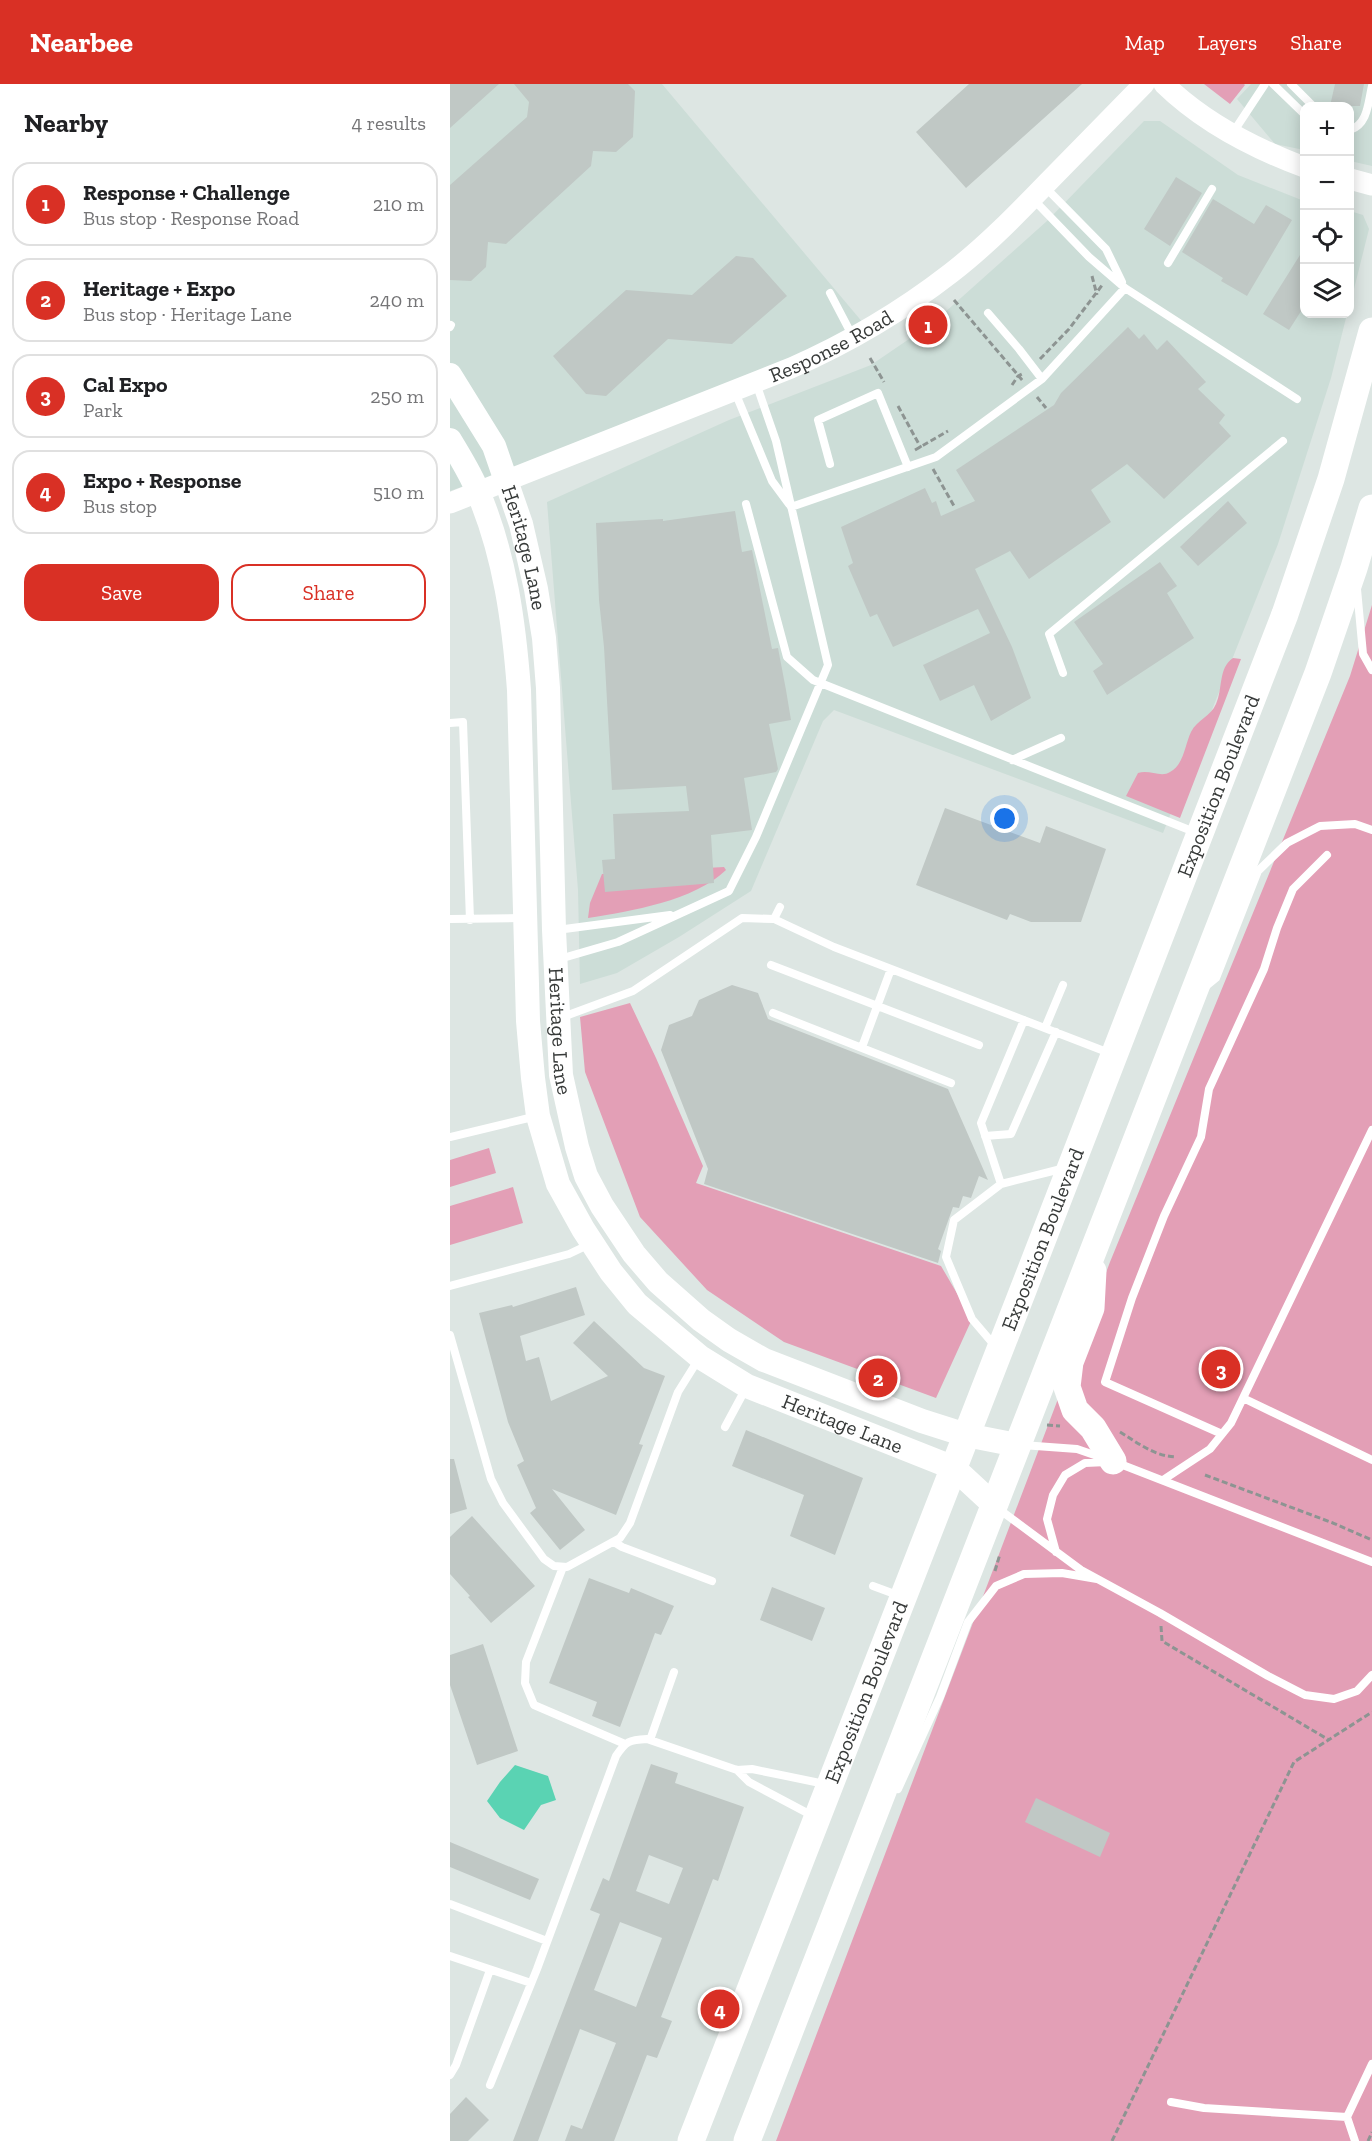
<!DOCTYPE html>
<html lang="en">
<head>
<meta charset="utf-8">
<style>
  body { margin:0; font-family:"Zilla Slab",serif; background:#f2f2f2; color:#202124 }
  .controls { position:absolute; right:18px; top:18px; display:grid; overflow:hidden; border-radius:12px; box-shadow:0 3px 15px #0003 }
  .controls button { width:54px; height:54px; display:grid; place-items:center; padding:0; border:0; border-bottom:2px solid #e0e0e0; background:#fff; color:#202124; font:30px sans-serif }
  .you { position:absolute; left:555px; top:735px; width:21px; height:21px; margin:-15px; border:4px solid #fff; border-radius:50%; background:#1a73e8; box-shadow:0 0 0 9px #1a73e833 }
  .badge { display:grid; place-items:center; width:39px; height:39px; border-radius:50%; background:#d93025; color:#fff; font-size:20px; font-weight:700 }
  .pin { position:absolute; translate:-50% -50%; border:3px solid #fff; box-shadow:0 2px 6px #0006 }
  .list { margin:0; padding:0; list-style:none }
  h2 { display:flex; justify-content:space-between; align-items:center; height:78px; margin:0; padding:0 24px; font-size:26px }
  h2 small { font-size:20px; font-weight:400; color:#757577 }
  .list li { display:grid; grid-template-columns:39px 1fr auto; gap:18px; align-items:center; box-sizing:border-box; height:84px; margin:0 12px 12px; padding:0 12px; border:2px solid #e0e0e0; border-radius:18px }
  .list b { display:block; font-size:22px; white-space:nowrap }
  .list p { margin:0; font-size:20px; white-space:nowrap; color:#757577 }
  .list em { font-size:20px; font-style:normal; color:#757577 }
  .actions { display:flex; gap:12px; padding:18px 24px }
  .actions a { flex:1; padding:14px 0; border:2px solid #d93025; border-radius:18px; text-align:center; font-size:21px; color:#d93025 }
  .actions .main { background:#d93025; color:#fff }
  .icon { flex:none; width:33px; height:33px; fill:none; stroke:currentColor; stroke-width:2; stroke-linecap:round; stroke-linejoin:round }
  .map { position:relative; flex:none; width:922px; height:2057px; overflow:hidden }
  header { display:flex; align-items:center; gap:36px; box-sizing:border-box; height:84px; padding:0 30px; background:#d93025; color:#fff }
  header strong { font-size:28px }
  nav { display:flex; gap:33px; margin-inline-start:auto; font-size:21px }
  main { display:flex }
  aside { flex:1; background:#fff }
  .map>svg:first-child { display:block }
</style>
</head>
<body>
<header>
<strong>Nearbee</strong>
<nav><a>Map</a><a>Layers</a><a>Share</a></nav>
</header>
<main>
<aside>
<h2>Nearby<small>4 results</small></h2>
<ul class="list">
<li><span class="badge">1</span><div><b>Response + Challenge</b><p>Bus stop · Response Road</p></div><em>210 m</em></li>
<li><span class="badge">2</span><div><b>Heritage + Expo</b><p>Bus stop · Heritage Lane</p></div><em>240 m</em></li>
<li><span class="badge">3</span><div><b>Cal Expo</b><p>Park</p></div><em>250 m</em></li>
<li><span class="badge">4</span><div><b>Expo + Response</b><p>Bus stop</p></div><em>510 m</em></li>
</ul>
<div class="actions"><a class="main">Save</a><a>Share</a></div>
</aside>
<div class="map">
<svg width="922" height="2057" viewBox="0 0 922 2057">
  <rect width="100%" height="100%" fill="#dde6e3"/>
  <!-- built -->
  <path fill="#ccddd7" d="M 0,0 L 212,0 L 414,240 L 277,318 L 45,391 L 0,407 Z
    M 801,0 L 922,0 L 922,82 L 900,77 L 900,22 L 854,22 L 854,66 L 825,60 L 787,15 Z
    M 694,37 L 710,37 L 788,91 L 854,117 L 854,230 L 897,230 L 881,294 L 828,460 L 713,749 L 384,626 L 373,637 L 301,807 L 229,853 L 167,889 L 130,900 L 128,806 L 97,418 L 279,336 L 421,281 L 484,238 L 597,137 Z
    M 900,127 L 913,131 L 919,145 L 900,221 Z"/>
  <!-- green -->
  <path fill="#e39fb6" d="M 754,0 L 794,0 L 795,1 L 780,20 Z
    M 922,521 L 922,2057 L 326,2057 L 660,1178 L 900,592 Z
    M 783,574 L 791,575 L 730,734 L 676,712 L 688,689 C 699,685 711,694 720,688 C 734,681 735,660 741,648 C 747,636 761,632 766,620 C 773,605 768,584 783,574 Z
    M 274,783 L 276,786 C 244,817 181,827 138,834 L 140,819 L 152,790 Z
    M 180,919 L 206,974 L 253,1082 L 246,1099 L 491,1182 L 522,1235 L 486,1314 L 334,1258 L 257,1206 L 190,1133 L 135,988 L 130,933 Z
    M 39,1064 L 46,1089 L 0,1103 L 0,1076 Z
    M 63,1103 L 73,1139 L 0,1161 L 0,1122 Z"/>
  <!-- water -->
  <path fill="#5ad3b3" d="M 65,1681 L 98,1692 L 106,1716 L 91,1721 L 74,1746 L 50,1734 L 37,1717 L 50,1698 Z"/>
  <!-- building -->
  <path fill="#c0c8c5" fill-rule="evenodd" d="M 0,0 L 49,0 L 0,44 Z
    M 64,0 L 178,0 L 185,7 L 183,53 L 166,68 L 143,67 L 141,82 L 56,160 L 38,158 L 36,183 L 21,197 L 0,196 L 0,101 L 77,33 L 79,18 Z
    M 519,0 L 632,0 L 516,104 L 466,48 Z
    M 885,0 L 914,0 L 910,22 L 880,22 Z
    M 726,93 L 752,109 L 720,162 L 694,145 Z
    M 763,115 L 804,140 L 816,121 L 842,136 L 797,212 L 771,197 L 773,194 L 732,168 Z
    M 855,163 L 855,221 L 839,246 L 813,230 Z
    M 286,172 L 303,174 L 337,212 L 282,260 L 218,255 L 156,312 L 136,310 L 103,272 L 176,206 L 242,211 Z
    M 678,243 L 689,255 L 694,250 L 707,266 L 717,256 L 756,298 L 748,305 L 775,331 L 769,339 L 781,352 L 714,415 L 677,380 L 641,406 L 661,438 L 579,495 L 560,467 L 525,485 L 562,563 L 581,614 L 541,637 L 524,601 L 490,617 L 473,581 L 540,549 L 528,525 L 443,563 L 427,530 L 420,533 L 398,482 L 403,479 L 391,443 L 475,404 L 482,419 L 486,417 L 491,432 L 525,417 L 506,386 L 604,321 L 611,309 Z
    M 778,417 L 797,439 L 748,482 L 730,463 Z
    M 285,427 L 292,468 L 302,466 L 322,565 L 328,564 L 336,606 L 341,636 L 319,640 L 328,685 L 326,688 L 294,694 L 302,746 L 261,751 L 264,799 L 155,808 L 152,776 L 165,775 L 163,730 L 239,727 L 236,702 L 162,706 L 154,563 L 149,516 L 146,439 L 213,435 L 213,437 Z
    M 710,478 L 727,502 L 717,509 L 744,554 L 657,611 L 643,587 L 653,580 L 624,538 Z
    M 495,724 L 590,759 L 596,742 L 656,765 L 631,838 L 581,838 L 560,830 L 557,836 L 466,801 Z
    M 282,901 L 308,909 L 318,935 L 498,1005 L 538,1096 L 529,1092 L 521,1114 L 513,1112 L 509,1124 L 503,1123 L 488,1165 L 491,1167 L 488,1179 L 254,1100 L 258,1085 L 211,966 L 219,941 L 242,932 L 249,916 Z
    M 126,1203 L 135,1231 L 70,1252 L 76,1277 L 89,1273 L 101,1317 L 158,1292 L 123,1259 L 144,1237 L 194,1284 L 215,1292 L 189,1360 L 193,1361 L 166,1431 L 102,1405 L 135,1446 L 110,1466 L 80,1429 L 86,1424 L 67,1381 L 74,1377 L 58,1338 L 29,1229 L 62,1221 L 63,1223 Z
    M 296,1346 L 413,1394 L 385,1471 L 340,1452 L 354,1411 L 282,1382 Z
    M 0,1375 L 4,1375 L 17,1425 L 0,1430 Z
    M 22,1432 L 85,1502 L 41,1539 L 18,1513 L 20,1512 L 0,1490 L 0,1453 Z
    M 139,1494 L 179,1509 L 181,1504 L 224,1522 L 211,1551 L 205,1549 L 170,1643 L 142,1632 L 147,1618 L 99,1599 Z
    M 322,1503 L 375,1524 L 362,1557 L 310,1536 Z
    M 33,1560 L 68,1667 L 27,1681 L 0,1601 L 0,1571 Z
    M 201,1680 L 228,1689 L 225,1699 L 294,1723 L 268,1797 L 263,1795 L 211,1933 L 222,1937 L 207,1974 L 197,1971 L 164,2057 L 115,2057 L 121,2041 L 132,2045 L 166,1959 L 130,1945 L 88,2057 L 63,2057 L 150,1830 L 140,1826 L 153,1794 L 159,1797 ZM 199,1771 L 233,1784 L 219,1820 L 186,1807 ZM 170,1838 L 212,1854 L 186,1923 L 144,1906 Z
    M 586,1714 L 660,1749 L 650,1773 L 575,1738 Z
    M 0,1758 L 89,1795 L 80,1816 L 0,1783 Z
    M 16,2013 L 39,2036 L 18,2057 L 0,2057 L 0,2030 Z"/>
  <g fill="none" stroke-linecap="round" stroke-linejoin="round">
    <!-- path -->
    <path stroke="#8d9492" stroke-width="3" stroke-dasharray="6 3" stroke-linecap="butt" d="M 642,192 L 647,211
      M 504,216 L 573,297
      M 420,274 L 434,298
      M 590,275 L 619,245 L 653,200
      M 562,301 L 568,292 L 574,289
      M 587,313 L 596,324
      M 448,322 L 471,364
      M 465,366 L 498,347
      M 483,385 L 504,422
      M 597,1341 L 610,1342
      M 670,1348 C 688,1359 704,1372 726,1373
      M 755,1391 L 883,1439 L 922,1456
      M 545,1487 L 550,1470
      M 711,1542 L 712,1557 L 879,1656
      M 662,2057 L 844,1678 L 922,1628
      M 918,2057 L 922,2048"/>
    <!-- service -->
    <path stroke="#fff" stroke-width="8" d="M 823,0 L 854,30
      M 841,0 L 863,22
      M 900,46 C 918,40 918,19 922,2
      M 782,50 L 815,0
      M 594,102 L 656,165 L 672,198
      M 583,115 L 639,173 L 675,204 L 847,315
      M 718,179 L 762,105
      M 380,209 L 403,253
      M 538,229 L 569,265 L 592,295
      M 0,243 L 1,241
      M 285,308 L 322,397 L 339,420
      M 380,380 L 368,336 L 428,309 L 458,383
      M 296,420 L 337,573 L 363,596 L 747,749
      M 341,423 L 486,373 L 592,295 L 675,204
      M 907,505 L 913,570 L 922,586
      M 613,589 L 599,550 L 833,357
      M 0,639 L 13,638 L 20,836
      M 562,676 L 611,654
      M 0,835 L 72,834
      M 324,835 L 330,823
      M 107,846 L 220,831
      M 106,876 L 168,858 L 279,807 L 306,753 L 378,581 L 326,357 L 306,299
      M 321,881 L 529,961
      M 755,903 L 766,894 L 808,787 L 837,759 L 870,742 L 905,740 L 922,746
      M 323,929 L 501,999
      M 110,934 L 183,907 L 292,834 L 324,835 L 384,863 L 662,970
      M 595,944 L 613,901
      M 412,963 L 441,885
      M 535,1052 L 561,1050 L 606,948
      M 0,1053 L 87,1032
      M 551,1100 L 531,1039 L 574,936
      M 0,1202 L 119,1170 L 140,1160
      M 0,1251 L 41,1395 L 53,1419 L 94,1475 L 104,1482 L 117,1483 L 170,1454 L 180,1439 L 228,1308 L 248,1276
      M 545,1262 L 522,1235 L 496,1173 L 504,1136 L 551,1100 L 615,1084
      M 793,1314 L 922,1376
      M 275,1343 L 296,1304
      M 772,1350 L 655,1298 L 682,1214 L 714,1132 L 751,1053 L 759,1005 L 814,885 L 827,844 L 843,805 L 877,771
      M 572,1361 L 627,1365 L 653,1374
      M 665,1378 L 922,1478
      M 713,1396 L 760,1365 L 781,1339 L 922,1046
      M 546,1423 L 631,1486 L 710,1529 L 818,1592 L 855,1611 L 884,1615 L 907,1607 L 922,1591
      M 164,1458 L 172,1463 L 262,1497
      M 606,1468 L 597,1435 L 603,1411 L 615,1391 L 635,1379 L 657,1378
      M 113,1483 L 76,1578 L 75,1599 L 84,1621 L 175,1660
      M 423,1502 L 450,1512
      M 200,1656 L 224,1588
      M 287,1686 L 299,1698 L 363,1732
      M 448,1705 L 490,1613 L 518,1538 L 546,1502 L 574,1490 L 612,1489 L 647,1495
      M 0,1820 L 97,1857
      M 0,1872 L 81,1899
      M 0,1991 L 6,1981 L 40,1886
      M 40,2001 L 87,1885 L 166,1672 C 176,1657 179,1656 197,1655 L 287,1686 L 302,1685 L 375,1700
      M 721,2018 L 754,2024 L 897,2033 L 922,1980
      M 897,2033 L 905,2057"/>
    <!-- tertiary -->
    <g stroke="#fff" stroke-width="21">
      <path d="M 714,0 C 754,39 803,64 854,83"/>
      <path d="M 900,95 L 922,101"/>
      <path id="s1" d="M 0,419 L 341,284 C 398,259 452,227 501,189 C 536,162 567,130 598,98 C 630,65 662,33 694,0"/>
    </g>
    <!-- secondary -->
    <g stroke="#fff" stroke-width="24">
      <path id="s2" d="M 0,291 L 44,362 L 71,440 L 86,505 L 94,554 L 98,604 L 104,846 L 111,991 L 127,1063 L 136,1092 L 152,1122 L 184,1170 L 208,1198 L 251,1236 L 279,1256 L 314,1276 L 472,1337 L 516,1351 L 567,1361"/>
      <path id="s3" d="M 0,356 C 10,373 21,390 28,408 C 55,471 64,539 69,606 L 78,937 L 83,994 L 88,1032 L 108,1100 L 133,1145 L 161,1188 L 187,1220 L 250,1273 L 297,1302 L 504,1384 L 544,1421"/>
    </g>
    <!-- primary -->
    <g stroke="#fff" stroke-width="27">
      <path d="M 643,1187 L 641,1224 L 620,1278 L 617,1303 L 625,1326 L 643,1344 L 663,1377"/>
      <path id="s4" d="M 241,2057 L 570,1214 L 835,530 L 881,395 L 922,247"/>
      <path d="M 297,2057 L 868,589 L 904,484 L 922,424"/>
    </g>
  </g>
  <g text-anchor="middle" stroke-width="5" stroke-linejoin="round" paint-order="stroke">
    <!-- street labels -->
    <g font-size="21" fill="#373a39" stroke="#ebf3f0">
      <text dy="7" stroke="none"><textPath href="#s1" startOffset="412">Response Road</textPath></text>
      <text dy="7" stroke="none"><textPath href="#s2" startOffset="190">Heritage Lane</textPath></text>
      <text dy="7" stroke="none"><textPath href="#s4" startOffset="1454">Exposition Boulevard</textPath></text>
      <text dy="7" stroke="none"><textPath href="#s2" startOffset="676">Heritage Lane</textPath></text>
      <text dy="7" stroke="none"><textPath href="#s4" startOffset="968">Exposition Boulevard</textPath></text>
      <text dy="7" stroke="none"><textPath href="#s3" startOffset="1144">Heritage Lane</textPath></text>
      <text dy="7" stroke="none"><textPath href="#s4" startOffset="482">Exposition Boulevard</textPath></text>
    </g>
  </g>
</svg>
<div class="controls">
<button>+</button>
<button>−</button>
<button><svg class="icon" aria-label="locate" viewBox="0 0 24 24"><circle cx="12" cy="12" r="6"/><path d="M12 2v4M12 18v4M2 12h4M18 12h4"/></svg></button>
<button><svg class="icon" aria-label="layers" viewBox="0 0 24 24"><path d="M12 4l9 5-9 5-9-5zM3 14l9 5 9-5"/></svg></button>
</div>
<div class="you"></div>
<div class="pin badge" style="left:478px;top:241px">1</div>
<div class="pin badge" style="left:428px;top:1294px">2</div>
<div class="pin badge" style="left:771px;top:1285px">3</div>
<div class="pin badge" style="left:270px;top:1925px">4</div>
</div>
</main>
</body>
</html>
